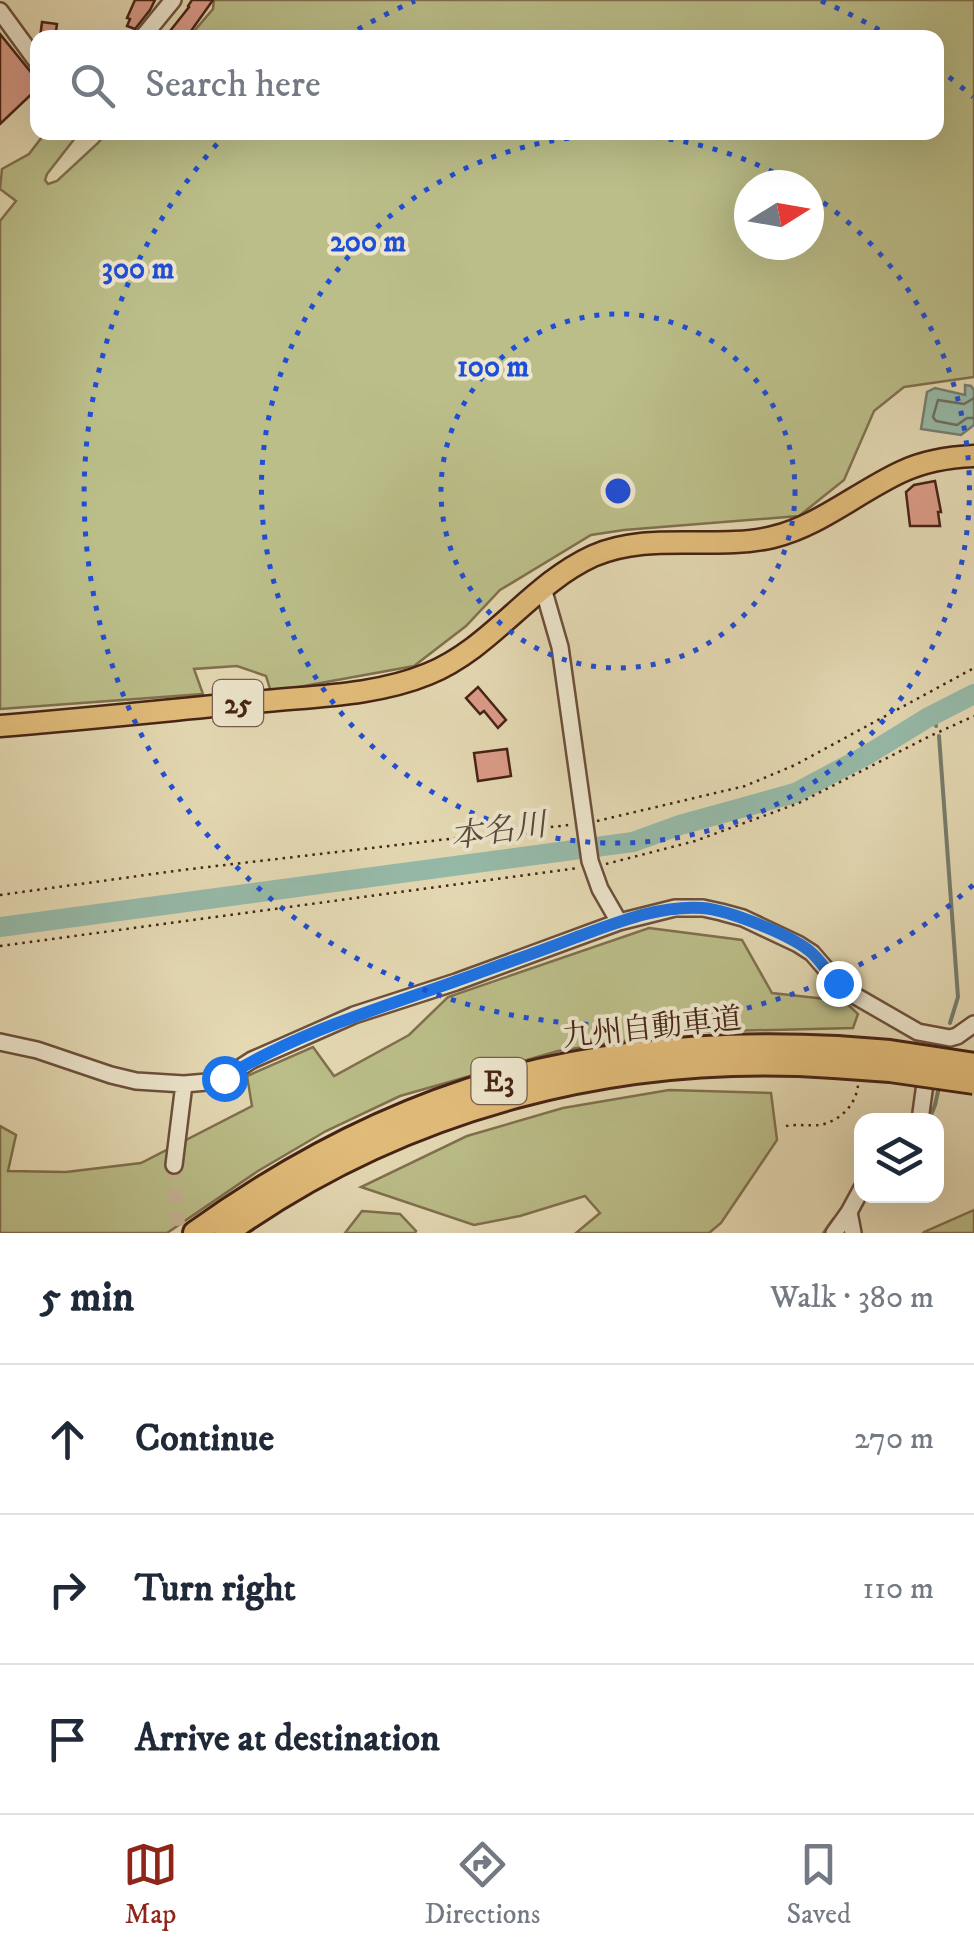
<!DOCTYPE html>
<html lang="en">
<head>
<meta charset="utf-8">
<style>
  body { margin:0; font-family:"IM FELL DW Pica","Noto Serif JP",serif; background:#f2f2f3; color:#1f2937 }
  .controls { position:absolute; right:30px; bottom:30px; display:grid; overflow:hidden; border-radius:20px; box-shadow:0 10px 40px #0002 }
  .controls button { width:90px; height:90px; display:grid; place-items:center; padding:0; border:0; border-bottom:2px solid #e0e1e3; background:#fff; color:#1f2937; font:50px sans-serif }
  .compass { position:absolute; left:734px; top:170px; width:90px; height:90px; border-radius:50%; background:#fff; box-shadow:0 10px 40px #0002; rotate:79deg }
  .stop { position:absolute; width:30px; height:30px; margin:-22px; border:8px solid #1a73e8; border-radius:50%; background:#fff }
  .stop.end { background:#1a73e8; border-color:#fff; box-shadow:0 2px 10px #0008 }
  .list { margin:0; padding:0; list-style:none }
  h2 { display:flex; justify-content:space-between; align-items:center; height:130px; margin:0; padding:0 40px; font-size:42px }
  h2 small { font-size:32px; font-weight:400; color:#747a83 }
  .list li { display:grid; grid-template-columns:65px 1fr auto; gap:30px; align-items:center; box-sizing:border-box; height:150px; padding:0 40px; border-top:2px solid #e0e1e3 }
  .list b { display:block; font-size:38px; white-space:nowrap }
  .list em { font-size:32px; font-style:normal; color:#747a83 }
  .icon { flex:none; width:55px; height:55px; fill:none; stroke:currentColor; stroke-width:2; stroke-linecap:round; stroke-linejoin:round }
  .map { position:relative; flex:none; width:974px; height:1233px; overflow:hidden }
  .search { position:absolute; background:#fff; box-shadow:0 10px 40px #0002; left:30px; right:30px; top:30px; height:110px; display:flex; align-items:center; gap:25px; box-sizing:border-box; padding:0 35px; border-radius:20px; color:#747a83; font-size:38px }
  .sheet { height:580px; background:#fff }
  nav { display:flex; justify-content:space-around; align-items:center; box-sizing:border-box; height:140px; border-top:2px solid #e0e1e3; background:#fff; font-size:28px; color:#747a83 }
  nav a { display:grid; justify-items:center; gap:5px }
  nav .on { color:#8f2418 }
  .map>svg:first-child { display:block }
</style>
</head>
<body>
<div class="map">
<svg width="974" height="1233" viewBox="0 0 974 1233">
  <rect width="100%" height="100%" fill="#e5dab4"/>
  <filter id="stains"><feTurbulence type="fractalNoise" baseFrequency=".002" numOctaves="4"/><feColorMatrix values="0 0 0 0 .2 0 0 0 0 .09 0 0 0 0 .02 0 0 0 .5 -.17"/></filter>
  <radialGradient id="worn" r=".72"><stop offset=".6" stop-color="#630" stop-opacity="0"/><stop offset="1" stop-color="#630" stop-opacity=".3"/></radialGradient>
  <!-- green -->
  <path fill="#bbbe89" stroke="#80704e" stroke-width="2.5" fill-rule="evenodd" d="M 214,0 L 974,0 L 974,377 L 904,387 L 874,411 L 844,480 L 799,516 L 624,530 L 591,535 L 500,590 L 466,626 L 414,666 L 271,692 L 266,676 L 237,666 L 194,669 L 203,694 L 0,709 L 0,221 L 16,201 L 0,189 L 2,169 L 29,154 L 45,133 L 79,133 L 47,174 L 45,180 L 48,184 L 57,181 L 98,143 L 106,133 L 936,132 L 936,38 L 189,37 L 213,9 ZM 749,185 L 809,185 L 809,245 L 749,245 Z
    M 649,928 L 742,940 L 772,993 L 844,1001 L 858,1014 L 853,1028 L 682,1032 L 558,1051 L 400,1096 L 326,1131 L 258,1171 L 167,1233 L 0,1233 L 0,1126 L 16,1135 L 8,1171 L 66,1172 L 141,1163 L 252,1106 L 247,1076 L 313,1047 L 334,1076 L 409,1035 L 448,997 Z
    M 669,1090 L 771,1093 L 777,1140 L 721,1223 L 709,1233 L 576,1233 L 600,1213 L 585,1196 L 520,1216 L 474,1225 L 361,1187 L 467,1136 L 563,1108 Z
    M 974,1210 L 974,1233 L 923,1233 L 924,1232 Z
    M 362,1211 L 400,1214 L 416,1231 L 415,1233 L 345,1233 Z"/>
  <!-- water -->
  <path fill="#96bbaa" stroke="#767e6e" stroke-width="2.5" d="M 965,385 L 971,386 L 974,390 L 974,425 L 961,435 L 921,429 L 927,392 L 935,388 L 965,395 Z"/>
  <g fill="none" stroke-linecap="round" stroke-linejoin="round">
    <!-- shore -->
    <path stroke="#6e6e5f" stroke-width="2.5" d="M 974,398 L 964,404 L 938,400 L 933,417 L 936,421 L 957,425 L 967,418 L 974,418"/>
    <!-- stream -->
    <path stroke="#767e6e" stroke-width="4" d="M 934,715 L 936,726
      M 939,736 L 958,997 L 950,1023
      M 929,1120 L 935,1105 L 939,1087
      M 824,1233 L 834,1219"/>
    <!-- river -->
    <path stroke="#96bbaa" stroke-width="20" d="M 0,927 L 633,842 L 680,825 L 795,793 L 867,755 L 927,718 L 974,694"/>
  </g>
  <!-- building -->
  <path fill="#dc9c89" stroke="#452214" stroke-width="2.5" d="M 135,0 L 155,0 L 150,10 L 135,29 L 127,26 L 130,19 L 127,18 Z
    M 192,0 L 213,0 L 186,38 L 178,38 L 170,31 L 189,7 L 188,6 Z
    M 42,22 L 57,24 L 55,38 L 40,38 Z
    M 0,34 L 38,81 L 38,88 L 0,124 Z
    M 935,481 L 941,512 L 938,512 L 940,526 L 910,526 L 906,492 L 914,485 Z
    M 478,687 L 506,720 L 498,728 L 484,711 L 480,714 L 466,698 Z
    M 507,749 L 511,776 L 478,781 L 474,753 Z"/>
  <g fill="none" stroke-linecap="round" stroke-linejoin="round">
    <!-- minor-tunnel -->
    <path stroke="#c5b594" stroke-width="15" stroke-dasharray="15 8" stroke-linecap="butt" d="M 174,1165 L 178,1233"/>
    <defs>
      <path id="minor" d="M 0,11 L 38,63
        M 142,38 L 173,0
        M 543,588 L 560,647 L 590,861 L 600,889 L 619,922
        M 0,1042 L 37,1050 L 111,1075 L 136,1081 L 184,1084 L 207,1082 L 224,1078 L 252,1060 L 354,1015 L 456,982 L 619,922 L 675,908 L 703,908 L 721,912 L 743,918 L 798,944 L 812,953 L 838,983 L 852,994 L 918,1032 L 950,1038 L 957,1036 L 974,1024
        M 920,1120 L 927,1069
        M 174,1165 L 184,1084
        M 834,1233 L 849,1212
        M 853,1233 L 849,1212 L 862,1188"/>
      <path id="major" d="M 0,726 C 86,719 171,710 256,702 C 312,696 375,696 428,674 C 492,648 530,585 593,556 C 650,531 714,551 773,537 C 819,526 858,492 901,472 C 924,461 949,457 974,456"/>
      <path id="highway" d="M 195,1233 C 397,1088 589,1035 837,1048
        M 226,1233 C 403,1106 618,1051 834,1066"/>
    </defs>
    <!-- minor casing -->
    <use href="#minor" stroke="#6d503c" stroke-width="20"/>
    <!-- major casing -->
    <use href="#major" stroke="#452214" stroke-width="25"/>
    <!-- highway casing -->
    <use href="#highway" stroke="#452214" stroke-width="28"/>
    <!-- path -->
    <path stroke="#452214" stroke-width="2.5" stroke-dasharray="2.5 5" stroke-linecap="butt" d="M 597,821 L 745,786 L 795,765 L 974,668
      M 606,864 L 695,841 L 799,803 L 930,736 L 974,716
      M 0,895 L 182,870 L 569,825
      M 0,946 L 578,868
      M 786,1126 C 797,1124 810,1126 820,1125 C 840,1121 856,1105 858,1085"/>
    <!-- minor -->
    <use href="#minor" stroke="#eee7ce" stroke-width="15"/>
    <!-- major -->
    <use href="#major" stroke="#e2bd7a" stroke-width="20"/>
    <!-- highway -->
    <use href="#highway" stroke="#e2bd7a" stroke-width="22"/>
    <defs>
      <path id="highway-bridge" d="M 837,1048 L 890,1052 L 974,1065
        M 834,1066 L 890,1070 L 974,1082"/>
    </defs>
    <!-- highway-bridge casing -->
    <use href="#highway-bridge" stroke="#452214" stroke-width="28" stroke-linecap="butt"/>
    <!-- highway-bridge -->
    <use href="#highway-bridge" stroke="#e2bd7a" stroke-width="22"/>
  </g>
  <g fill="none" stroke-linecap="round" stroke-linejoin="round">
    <!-- route -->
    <path stroke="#1a73e8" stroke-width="12" d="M 224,1078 C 305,1027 396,1004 484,971 C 515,960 546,949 577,937 C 616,923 659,905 702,908 C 729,910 794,936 813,954 C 822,963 829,974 838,983"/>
  </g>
  <!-- distance rings -->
  <g fill="none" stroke="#1d4ed8" stroke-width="5" stroke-dasharray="5 10">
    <circle cx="618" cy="491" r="177"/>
    <path d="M811 194A354 354 0 1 1 795 184"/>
    <path d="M973 885A530 530 0 0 1 227 133M345 37A530 530 0 0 1 415 1M821 1A530 530 0 0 1 891 37M937 68A530 530 0 0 1 973 97"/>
  </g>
  <g text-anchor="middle" stroke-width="8" stroke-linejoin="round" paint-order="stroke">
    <!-- shield labels -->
    <g fill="#eee7ce" stroke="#785d4c" stroke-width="2.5">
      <rect x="213" y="680" width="50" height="46" rx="8"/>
      <rect x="471.5" y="1058" width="55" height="46" rx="8"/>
    </g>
    <g font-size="28" font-weight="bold" fill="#452214">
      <text x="238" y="713">25</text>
      <text x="499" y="1091">E3</text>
    </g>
    <!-- street labels -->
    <g font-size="30" fill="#452214" stroke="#eee7ce">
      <text transform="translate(652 1027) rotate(-6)" y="10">九州自動車道</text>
    </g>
    <!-- water labels -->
    <g font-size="32" font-style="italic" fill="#59483a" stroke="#eee7ce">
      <text transform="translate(498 830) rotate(-8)" y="11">本名川</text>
    </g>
  </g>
  <circle cx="618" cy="491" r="15" fill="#1d4ed8" stroke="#eee7ce" stroke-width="5"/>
  <g font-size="30" text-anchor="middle" font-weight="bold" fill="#1d4ed8" stroke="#eee7ce" stroke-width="8" stroke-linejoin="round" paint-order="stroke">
    <text x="368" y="251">200 m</text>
    <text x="138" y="278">300 m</text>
    <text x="493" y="376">100 m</text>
  </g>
  <rect width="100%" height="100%" filter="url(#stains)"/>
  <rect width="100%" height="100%" fill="url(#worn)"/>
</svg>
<div class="controls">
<button><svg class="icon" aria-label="layers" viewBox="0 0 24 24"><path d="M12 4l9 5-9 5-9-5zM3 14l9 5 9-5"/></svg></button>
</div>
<svg class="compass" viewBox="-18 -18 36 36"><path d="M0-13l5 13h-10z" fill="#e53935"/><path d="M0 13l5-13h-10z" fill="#747a83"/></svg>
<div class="stop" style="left:224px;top:1078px"></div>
<div class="stop end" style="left:838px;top:983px"></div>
<div class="search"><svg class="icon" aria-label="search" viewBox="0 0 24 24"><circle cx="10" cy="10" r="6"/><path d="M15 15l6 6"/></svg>Search here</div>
</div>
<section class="sheet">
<h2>5 min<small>Walk · 380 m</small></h2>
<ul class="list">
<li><svg class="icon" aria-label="ahead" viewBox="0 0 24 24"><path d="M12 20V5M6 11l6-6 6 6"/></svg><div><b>Continue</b></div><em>270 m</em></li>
<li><svg class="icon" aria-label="right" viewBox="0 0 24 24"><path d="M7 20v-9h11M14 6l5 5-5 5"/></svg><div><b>Turn right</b></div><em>110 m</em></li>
<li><svg class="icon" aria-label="arrive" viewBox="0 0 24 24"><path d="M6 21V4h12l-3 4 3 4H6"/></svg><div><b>Arrive at destination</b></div></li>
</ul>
</section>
<nav>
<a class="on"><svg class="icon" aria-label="map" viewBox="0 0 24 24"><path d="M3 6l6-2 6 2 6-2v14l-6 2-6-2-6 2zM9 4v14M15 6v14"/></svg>Map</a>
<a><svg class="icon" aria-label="directions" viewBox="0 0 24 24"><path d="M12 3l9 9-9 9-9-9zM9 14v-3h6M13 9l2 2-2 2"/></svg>Directions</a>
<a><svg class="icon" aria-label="saved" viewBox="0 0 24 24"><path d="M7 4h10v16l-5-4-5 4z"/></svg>Saved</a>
</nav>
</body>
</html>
